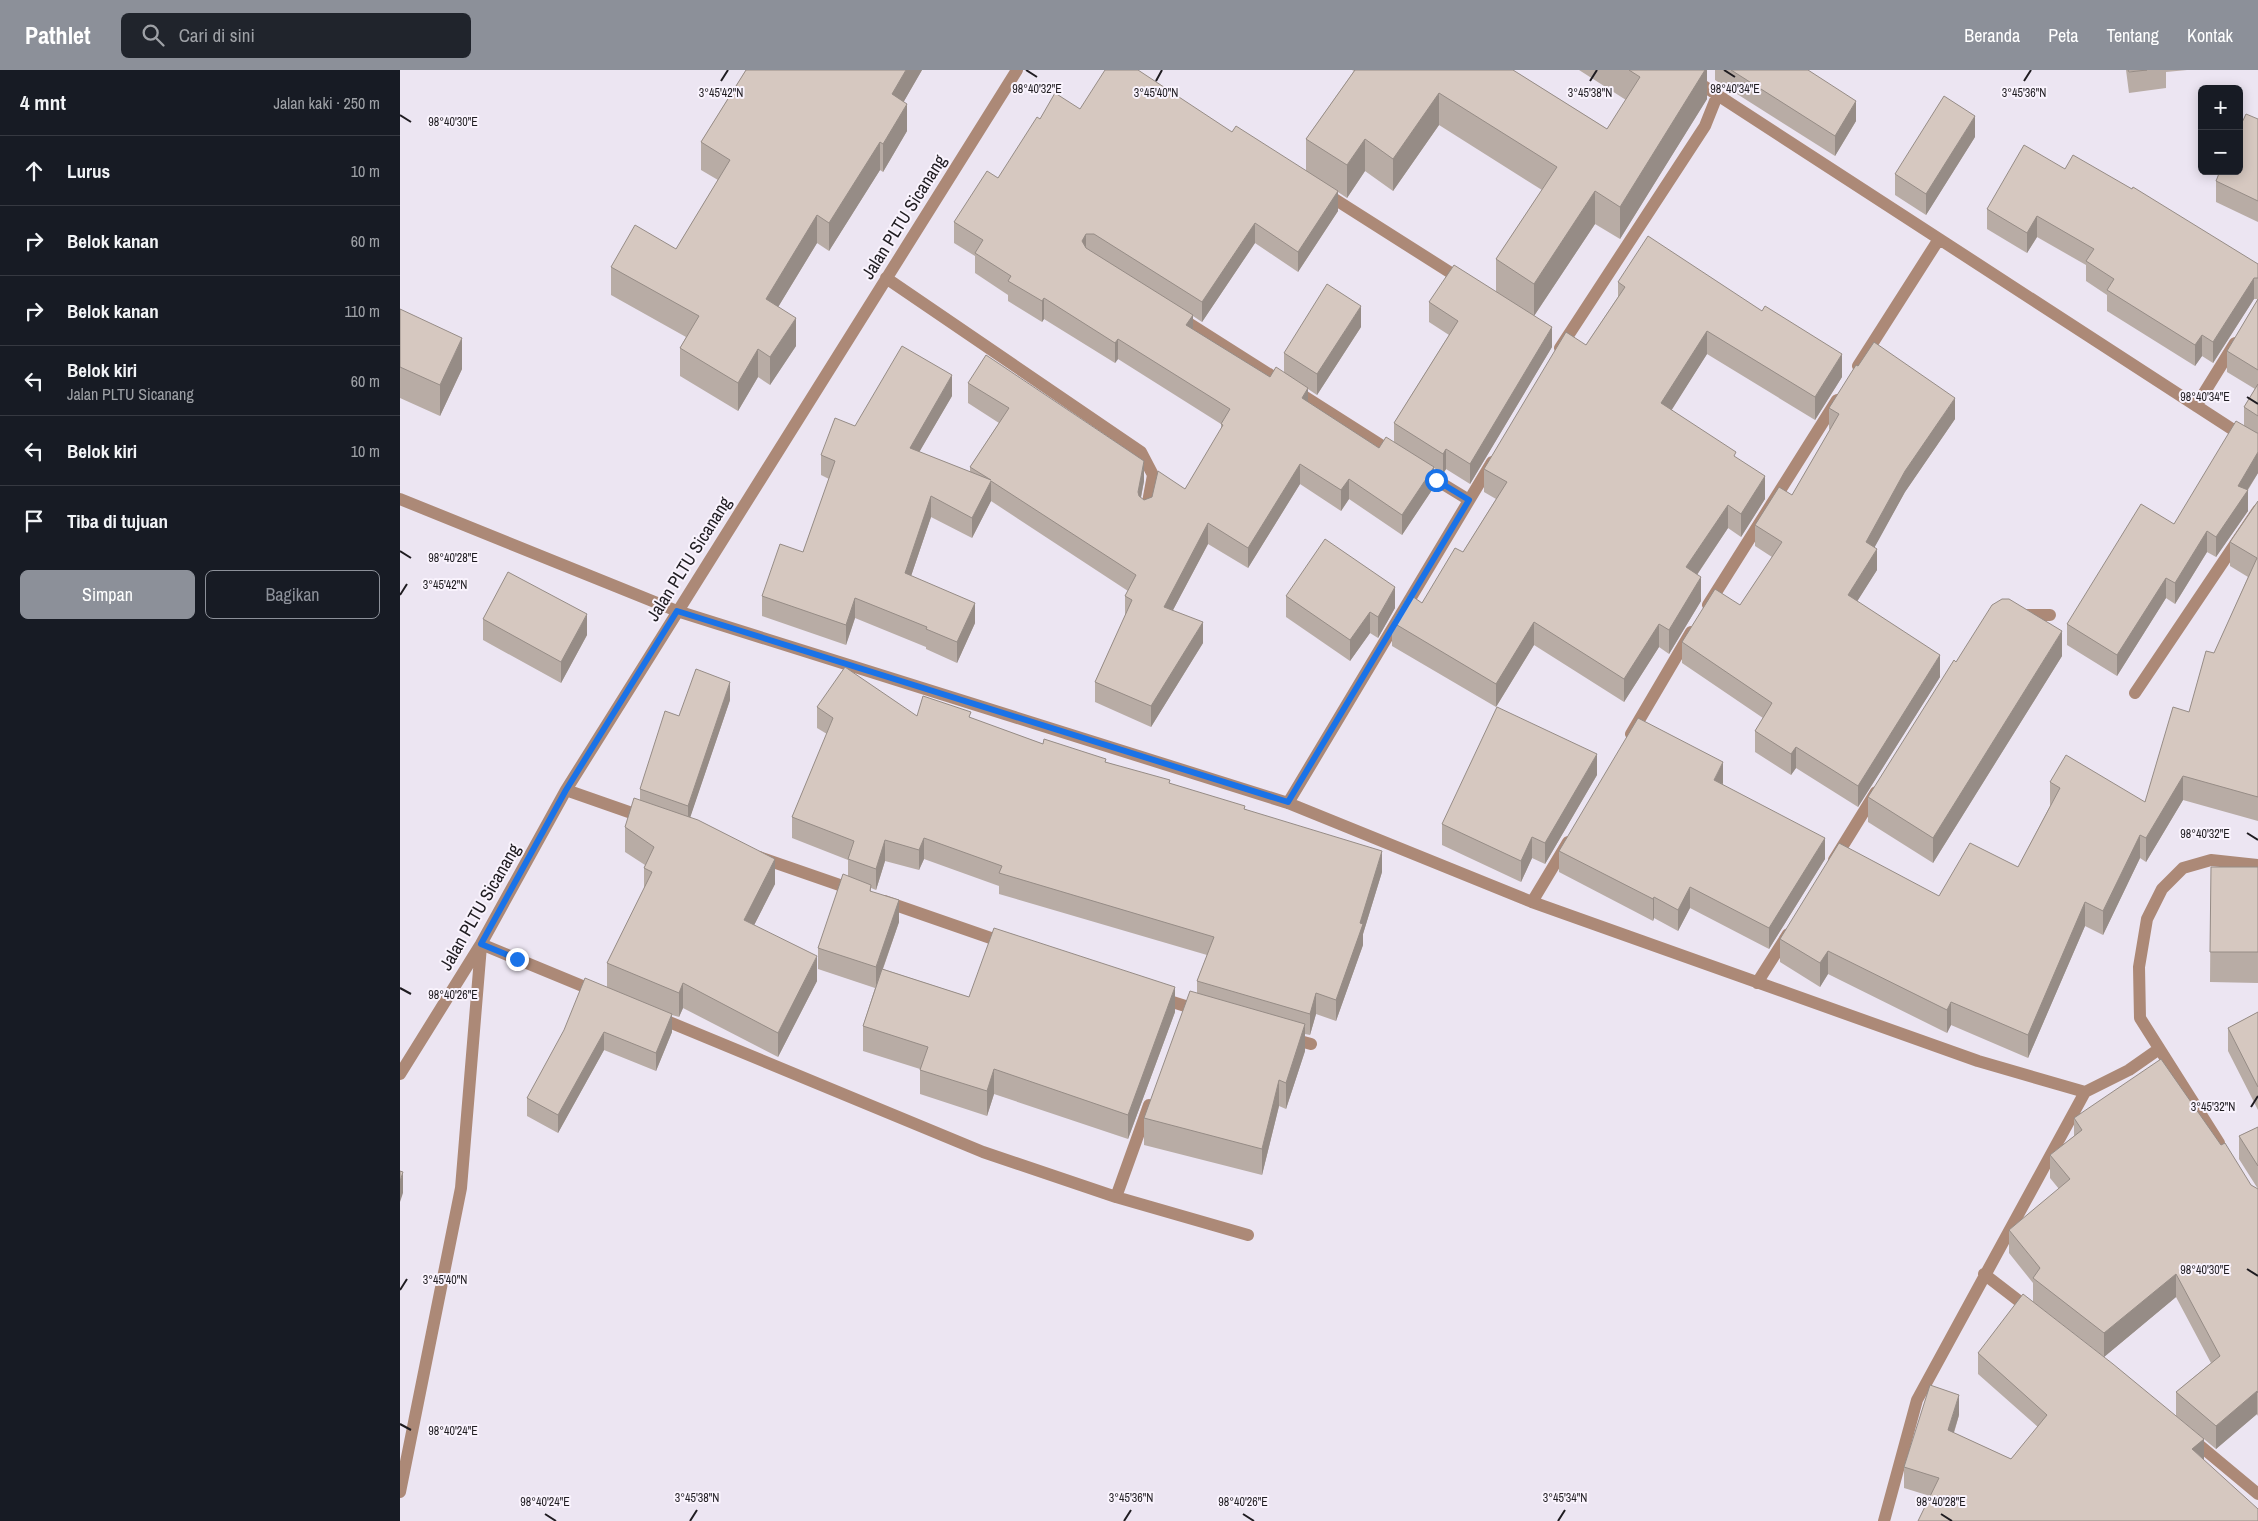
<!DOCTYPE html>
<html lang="id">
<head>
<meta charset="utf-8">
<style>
  body { margin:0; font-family:"Archivo Narrow",sans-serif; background:#20242c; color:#f1f3f6 }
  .controls { position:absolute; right:15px; top:15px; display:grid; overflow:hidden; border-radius:8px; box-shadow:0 2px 12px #0003 }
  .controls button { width:45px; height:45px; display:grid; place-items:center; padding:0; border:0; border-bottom:1px solid #363941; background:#171b24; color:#f1f3f6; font:25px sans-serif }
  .stop { position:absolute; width:15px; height:15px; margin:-11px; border:4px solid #1a73e8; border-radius:50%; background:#fff }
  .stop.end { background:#1a73e8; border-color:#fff; box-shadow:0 1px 5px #0008 }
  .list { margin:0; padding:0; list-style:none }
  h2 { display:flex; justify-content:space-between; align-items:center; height:65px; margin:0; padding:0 20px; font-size:21px }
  h2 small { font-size:16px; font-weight:400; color:#9ea1a6 }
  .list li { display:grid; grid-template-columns:32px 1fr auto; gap:15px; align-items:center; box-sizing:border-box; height:70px; padding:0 20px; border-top:1px solid #363941 }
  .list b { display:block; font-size:19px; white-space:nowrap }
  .list p { margin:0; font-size:16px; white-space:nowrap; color:#9ea1a6 }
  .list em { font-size:16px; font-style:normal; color:#9ea1a6 }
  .actions { display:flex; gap:10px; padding:15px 20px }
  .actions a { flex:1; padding:11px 0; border:1px solid #8c9099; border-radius:8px; text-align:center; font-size:18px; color:#8c9099 }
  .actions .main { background:#8c9099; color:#fff }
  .icon { flex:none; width:28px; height:28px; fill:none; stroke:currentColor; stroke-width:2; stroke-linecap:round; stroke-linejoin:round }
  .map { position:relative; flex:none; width:1858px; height:1451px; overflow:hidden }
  header { display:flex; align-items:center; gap:30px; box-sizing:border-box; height:70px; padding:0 25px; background:#8c9099; color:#fff }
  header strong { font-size:24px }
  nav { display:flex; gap:28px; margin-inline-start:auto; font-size:18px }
  .search { width:350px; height:45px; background:#20242c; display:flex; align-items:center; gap:12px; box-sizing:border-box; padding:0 18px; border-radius:8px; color:#9ea1a6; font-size:19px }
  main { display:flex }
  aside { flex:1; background:#171b24 }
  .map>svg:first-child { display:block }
</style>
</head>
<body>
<header>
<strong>Pathlet</strong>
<div class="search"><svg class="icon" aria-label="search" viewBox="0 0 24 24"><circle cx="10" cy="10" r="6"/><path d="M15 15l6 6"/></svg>Cari di sini</div>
<nav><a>Beranda</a><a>Peta</a><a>Tentang</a><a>Kontak</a></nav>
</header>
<main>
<aside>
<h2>4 mnt<small>Jalan kaki · 250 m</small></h2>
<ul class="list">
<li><svg class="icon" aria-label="ahead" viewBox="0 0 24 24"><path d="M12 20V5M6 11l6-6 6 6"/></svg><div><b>Lurus</b></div><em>10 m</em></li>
<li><svg class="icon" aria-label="right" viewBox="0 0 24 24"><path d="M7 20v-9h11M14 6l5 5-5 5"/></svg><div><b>Belok kanan</b></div><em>60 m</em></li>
<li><svg class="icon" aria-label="right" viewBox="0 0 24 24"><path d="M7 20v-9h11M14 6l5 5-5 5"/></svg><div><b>Belok kanan</b></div><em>110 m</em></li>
<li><svg class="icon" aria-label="left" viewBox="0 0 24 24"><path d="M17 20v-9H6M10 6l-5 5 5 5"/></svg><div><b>Belok kiri</b><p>Jalan PLTU Sicanang</p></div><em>60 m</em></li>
<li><svg class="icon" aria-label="left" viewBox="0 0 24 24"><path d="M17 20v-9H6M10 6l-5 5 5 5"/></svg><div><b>Belok kiri</b></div><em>10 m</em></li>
<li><svg class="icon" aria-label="arrive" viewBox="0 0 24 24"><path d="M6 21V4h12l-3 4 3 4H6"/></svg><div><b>Tiba di tujuan</b></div></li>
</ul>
<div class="actions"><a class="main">Simpan</a><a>Bagikan</a></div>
</aside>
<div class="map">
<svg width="1858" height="1451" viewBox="0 0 1858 1451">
  <rect width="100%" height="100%" fill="#ece5f2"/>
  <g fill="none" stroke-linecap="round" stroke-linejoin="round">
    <!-- minor -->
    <path stroke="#ac8977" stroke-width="12" d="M 1279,0 L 1858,376
      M 925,123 L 1062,210
      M 486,208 L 741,382 L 753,405 L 746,443
      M 779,247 L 995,384
      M 1160,278 L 1305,56 L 1317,26
      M 1458,296 L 1539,169
      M 1796,336 L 1835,273
      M 1020,400 L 1069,430
      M 0,429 L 277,541 L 888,733 L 1132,832 L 1578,991 L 1685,1022 L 1729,1000 L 1759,979
      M 1308,535 L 1437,330
      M 1620,545 L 1650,545
      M 1735,623 L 1858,440
      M 1231,664 L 1291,562
      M 166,720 L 246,748
      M 888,733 L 1092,392
      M 359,787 L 454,820
      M 1434,790 L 1476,722
      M 484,831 L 605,873
      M 1132,832 L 1168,772
      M 81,874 L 197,922
      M 1357,913 L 1388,864
      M 760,928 L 801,941
      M 257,947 L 583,1082 L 716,1127 L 848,1165
      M 889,968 L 911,974
      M 0,1004 L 81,874 L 166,720 L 617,0
      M 1819,1073 L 1740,948 L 1739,897 L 1747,849 L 1762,819 L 1783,798 L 1811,790 L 1858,795
      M 716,1127 L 749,1035
      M 1584,1204 L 1632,1241
      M 1792,1369 L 1858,1424
      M 0,1422 L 61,1118 L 81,876
      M 1484,1451 L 1517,1330 L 1685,1022"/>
  </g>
  <!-- wall -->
  <path fill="#b8aca5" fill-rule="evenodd" d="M 346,0 L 522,0 L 504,31 L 507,61 L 483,102 L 480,100 L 429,181 L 417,173 L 378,237 L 396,276 L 370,315 L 358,307 L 338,341 L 280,306 L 280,278 L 286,267 L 211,225 L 211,197 L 276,179 L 318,110 L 301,100 L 301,72 Z
    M 952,0 L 1113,0 L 1207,59 L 1226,30 L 1179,0 L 1307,0 L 1307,29 L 1220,169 L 1195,154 L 1134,246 L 1152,277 L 1070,414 L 1046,399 L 1043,404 L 1034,398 L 1034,417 L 1002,465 L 949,429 L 941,441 L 900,414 L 848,498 L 808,474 L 773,540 L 803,573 L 751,657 L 695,632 L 695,612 L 725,546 L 725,526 L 728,521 L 591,431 L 572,468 L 531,447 L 511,506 L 575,553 L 557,593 L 526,579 L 526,577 L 455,548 L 446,575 L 362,546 L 362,526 L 403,482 L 429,409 L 421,405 L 421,385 L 455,356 L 552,326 L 519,382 L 570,402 L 570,397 L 599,353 L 568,333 L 568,313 L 744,411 L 741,428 L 744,430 L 785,419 L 821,360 L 821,354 L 718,289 L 715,293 L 644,249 L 642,252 L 608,231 L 608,225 L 575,203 L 575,186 L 554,173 L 554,152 L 598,108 L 640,49 L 680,39 L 832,62 L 906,101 L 906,69 L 954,1 ZM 1039,55 L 1142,120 L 1096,189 L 1096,221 L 1029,232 L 1029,252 L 1049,265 L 994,353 L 994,372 L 979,378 L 908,333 L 908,319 L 917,325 L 961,257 L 884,283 L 884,303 L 870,307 L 793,260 L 793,246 L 802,252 L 855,173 L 898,202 L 938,141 L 938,122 L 947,128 L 965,101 L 993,121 Z
    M 1315,0 L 1408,0 L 1456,51 L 1435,86 L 1315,10 Z
    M 1726,0 L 1787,0 L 1766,2 L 1766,18 L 1729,23 Z
    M 1858,49 L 1858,152 L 1816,132 L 1816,111 Z
    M 1575,67 L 1526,145 L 1495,125 L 1495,104 Z
    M 1665,99 L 1858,194 L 1858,403 L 1848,420 L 1848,441 L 1816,487 L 1807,482 L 1775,534 L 1766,528 L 1717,606 L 1667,575 L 1667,554 L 1774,454 L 1844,356 L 1844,337 L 1855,319 L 1827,302 L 1827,281 L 1858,229 L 1854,229 L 1813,293 L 1802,286 L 1795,296 L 1707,241 L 1707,225 L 1686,211 L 1686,195 L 1637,167 L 1627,183 L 1587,159 L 1587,139 Z
    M 1218,212 L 1442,307 L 1415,350 L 1307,284 L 1271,340 L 1336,388 L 1365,429 L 1341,467 L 1328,458 L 1297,505 L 1301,531 L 1269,584 L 1259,577 L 1224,632 L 1134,575 L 1096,637 L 992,576 L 992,552 L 1022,533 L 1063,482 L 1096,429 L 1084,422 L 1084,399 L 1186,275 L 1218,227 Z
    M 0,239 L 62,299 L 40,346 L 0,328 Z
    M 1429,338 L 1555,349 L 1505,422 L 1474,477 L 1477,500 L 1457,531 L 1540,607 L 1458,737 L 1396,698 L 1391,705 L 1355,682 L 1355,661 L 1363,648 L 1282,593 L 1282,572 L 1340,535 L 1372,487 L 1355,476 L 1355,455 L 1392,425 L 1430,360 L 1429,359 Z
    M 1858,431 L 1858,751 L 1783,730 L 1746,792 L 1740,788 L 1703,865 L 1685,856 L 1628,988 L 1551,955 L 1547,963 L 1428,904 L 1420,917 L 1380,892 L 1380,869 L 1539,826 L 1618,797 L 1650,736 L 1650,712 L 1745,732 L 1789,642 L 1848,507 L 1830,496 L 1830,472 Z
    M 886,526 L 995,538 L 978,568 L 970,563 L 950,591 L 886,547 Z
    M 83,549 L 187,565 L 161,613 L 83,570 Z
    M 1662,586 L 1533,793 L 1468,752 L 1468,727 L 1556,592 Z
    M 330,630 L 290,747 L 375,814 L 354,855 L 417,911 L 378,987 L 283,938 L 279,947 L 272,945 L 272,962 L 256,1001 L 204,980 L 158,1063 L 127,1046 L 127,1028 L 207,917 L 207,893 L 244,819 L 244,798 L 245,795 L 225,782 L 225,757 L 240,730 L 240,719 L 279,646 Z
    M 417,637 L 517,646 L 571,648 L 643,674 L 706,692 L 845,739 L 982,802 L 963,864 L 963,875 L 936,951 L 916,944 L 910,965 L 905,964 L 905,981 L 886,1039 L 879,1036 L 862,1105 L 744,1075 L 744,1048 L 797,923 L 797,911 L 807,885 L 599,824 L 599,816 L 524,789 L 519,800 L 485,791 L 476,820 L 471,818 L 471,822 L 499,852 L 483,899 L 569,927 L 775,942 L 728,1069 L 594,1024 L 587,1046 L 520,1024 L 520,999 L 463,981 L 463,956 L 475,918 L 418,899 L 418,878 L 448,806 L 448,790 L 392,768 L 392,747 L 427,664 L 417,658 Z
    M 1197,705 L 1145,794 L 1132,788 L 1121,812 L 1042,775 L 1042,754 Z
    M 1323,713 L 1323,715 L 1425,789 L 1369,879 L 1290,838 L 1278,861 L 1254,848 L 1253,851 L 1159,802 L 1159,781 Z
    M 1811,797 L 1858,797 L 1858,913 L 1810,912 Z
    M 1858,942 L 1858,1040 L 1828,981 L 1828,958 Z
    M 1674,1048 L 1821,1075 L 1851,1115 L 1858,1119 L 1839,1089 L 1839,1066 L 1858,1057 L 1858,1346 L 1857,1344 L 1816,1379 L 1776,1346 L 1776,1322 L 1811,1293 L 1776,1227 L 1704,1287 L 1633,1232 L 1633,1213 L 1609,1183 L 1609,1160 L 1659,1119 L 1650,1108 L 1650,1085 L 1674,1066 Z
    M 1578,1283 L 1804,1369 L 1530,1426 L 1504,1418 L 1504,1397 L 1559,1345 L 1554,1363 L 1611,1389 L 1638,1357 L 1578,1304 Z"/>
  <!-- shaded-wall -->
  <path fill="#968c86" d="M 506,0 L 522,0 L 492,52 L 492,24 Z
    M 1305,0 L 1307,0 L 1307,29 L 1220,169 L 1220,137 Z
    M 1039,23 L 1039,55 L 993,121 L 993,89 Z
    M 1456,31 L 1456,51 L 1435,86 L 1435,66 Z
    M 507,34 L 507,61 L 483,102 L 483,74 Z
    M 1575,46 L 1575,67 L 1526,145 L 1526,124 Z
    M 965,69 L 965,101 L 947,128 L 947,95 Z
    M 480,72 L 480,100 L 429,181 L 429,153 Z
    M 938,121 L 938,141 L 898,202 L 898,182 Z
    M 1195,121 L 1195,154 L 1134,246 L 1134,214 Z
    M 417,145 L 417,173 L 366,257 L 366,229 Z
    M 1637,146 L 1637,167 L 1627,183 L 1627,163 Z
    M 855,153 L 855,173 L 802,252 L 802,232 Z
    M 686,164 L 686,184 L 682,171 Z
    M 1854,208 L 1854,229 L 1813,293 L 1813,272 Z
    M 644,228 L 644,249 L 642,252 L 642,231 Z
    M 961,236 L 961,257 L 917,325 L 917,304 Z
    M 793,245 L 793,266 L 786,255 Z
    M 396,248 L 396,276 L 370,315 L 370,287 Z
    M 1152,257 L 1152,277 L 1070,414 L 1070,394 Z
    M 1307,261 L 1307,284 L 1261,357 L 1261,333 Z
    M 1802,265 L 1802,286 L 1795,296 L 1795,275 Z
    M 62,268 L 62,299 L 40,346 L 40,315 Z
    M 718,269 L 718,289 L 715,293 L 715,273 Z
    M 358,279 L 358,307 L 338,341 L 338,313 Z
    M 1442,284 L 1442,307 L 1415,350 L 1415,327 Z
    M 552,305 L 552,326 L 510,398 L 510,378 Z
    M 908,318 L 908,338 L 902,328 Z
    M 1555,328 L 1555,349 L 1505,422 L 1466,493 L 1466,472 L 1505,401 Z
    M 1046,379 L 1046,399 L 1043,404 L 1043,384 Z
    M 1858,382 L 1858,403 L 1846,422 L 1848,420 L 1848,441 L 1816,487 L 1816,467 L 1838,416 Z
    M 744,391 L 744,411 L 738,442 L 738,422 Z
    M 900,394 L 900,414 L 848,498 L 848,478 Z
    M 1034,397 L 1034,417 L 1002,465 L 1002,445 Z
    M 1365,406 L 1365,429 L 1341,467 L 1341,444 Z
    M 949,409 L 949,429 L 941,441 L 941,420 Z
    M 591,411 L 591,431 L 572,468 L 572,448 Z
    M 531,426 L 531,447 L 505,524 L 505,503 Z
    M 1328,435 L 1328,458 L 1286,521 L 1286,497 Z
    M 808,453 L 808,474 L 764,557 L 764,537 Z
    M 1807,461 L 1807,482 L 1775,534 L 1775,513 Z
    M 1477,479 L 1477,500 L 1448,546 L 1448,525 Z
    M 1301,507 L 1301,531 L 1269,584 L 1269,560 Z
    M 1766,508 L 1766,528 L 1717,606 L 1717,585 Z
    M 995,517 L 995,538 L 978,568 L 978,547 Z
    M 455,528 L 455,548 L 446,575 L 446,555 Z
    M 575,533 L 575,553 L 557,593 L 557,572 Z
    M 970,542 L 970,563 L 950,591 L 950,570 Z
    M 187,544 L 187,565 L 161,613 L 161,592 Z
    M 803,552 L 803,573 L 751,657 L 751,636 Z
    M 1134,552 L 1134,575 L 1096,637 L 1096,614 Z
    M 1259,554 L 1259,577 L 1224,632 L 1224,609 Z
    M 1662,561 L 1662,586 L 1533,793 L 1533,768 Z
    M 1540,585 L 1540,607 L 1458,737 L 1458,716 Z
    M 330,612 L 330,630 L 288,754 L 288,736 Z
    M 1396,677 L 1396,698 L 1391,705 L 1391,684 Z
    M 1197,684 L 1197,705 L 1145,794 L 1145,773 Z
    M 1323,692 L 1323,713 L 1314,731 L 1314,710 Z
    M 1783,706 L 1783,730 L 1746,792 L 1746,768 Z
    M 1740,765 L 1740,788 L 1703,865 L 1703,841 Z
    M 1132,767 L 1132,788 L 1121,812 L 1121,791 Z
    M 524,768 L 524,789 L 519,800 L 519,780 Z
    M 1425,768 L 1425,789 L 1369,879 L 1369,858 Z
    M 485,770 L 485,791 L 476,820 L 476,799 Z
    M 982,781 L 982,802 L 963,864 L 963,875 L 936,951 L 936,930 Z
    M 375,789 L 375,814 L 344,875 L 344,850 Z
    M 1290,817 L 1290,838 L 1278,861 L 1278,840 Z
    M 1254,827 L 1254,848 L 1253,851 L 1253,829 Z
    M 499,830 L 499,852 L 476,918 L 476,897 Z
    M 1685,832 L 1685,856 L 1628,988 L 1628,965 Z
    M 1428,881 L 1428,904 L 1420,917 L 1420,893 Z
    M 417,886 L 417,911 L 378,987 L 378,963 Z
    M 283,913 L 283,938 L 279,947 L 279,923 Z
    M 775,917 L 775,942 L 728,1069 L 728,1045 Z
    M 916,923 L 916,944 L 910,965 L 910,944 Z
    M 1551,932 L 1551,955 L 1547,963 L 1547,940 Z
    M 272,944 L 272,962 L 256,1001 L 256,983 Z
    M 905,954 L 905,981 L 886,1039 L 886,1013 Z
    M 204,962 L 204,980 L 158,1063 L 158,1045 Z
    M 594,999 L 594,1024 L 587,1046 L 587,1021 Z
    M 879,1010 L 879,1036 L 862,1105 L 862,1079 Z
    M 3,1102 L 3,1123 L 0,1132 L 0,1111 Z
    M 1776,1204 L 1776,1227 L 1704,1287 L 1704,1263 Z
    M 1857,1321 L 1857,1344 L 1816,1379 L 1816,1356 Z
    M 1559,1325 L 1559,1345 L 1548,1381 L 1548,1360 Z
    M 1804,1369 L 1804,1390 L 1792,1379 Z"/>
  <!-- building -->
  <path fill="#d6c8c0" stroke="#968c86" d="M 346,0 L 506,0 L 492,24 L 507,34 L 483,74 L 480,72 L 429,153 L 417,145 L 366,229 L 396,248 L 370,287 L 358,279 L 338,313 L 280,278 L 299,246 L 211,197 L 235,155 L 276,179 L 330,90 L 301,72 Z
    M 705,0 L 738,0 L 832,62 L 836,56 L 938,121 L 898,182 L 855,153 L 802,232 L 694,164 L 686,164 L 682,171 L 686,178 L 793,245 L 786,255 L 870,307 L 876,297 L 908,318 L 902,328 L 979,378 L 986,367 L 1034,397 L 1002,445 L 949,409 L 941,420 L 900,394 L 848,478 L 808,453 L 764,537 L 803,552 L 751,636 L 695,612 L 732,530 L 725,526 L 736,505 L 591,411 L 572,448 L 531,426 L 505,503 L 575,533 L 557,572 L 526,559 L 527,557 L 455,528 L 446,555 L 362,526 L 380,474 L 403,482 L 435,391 L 421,385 L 435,348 L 455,356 L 502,276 L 552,305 L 510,378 L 591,410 L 570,397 L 609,338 L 568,313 L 586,285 L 744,391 L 738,422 L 739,426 L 744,430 L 752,427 L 758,401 L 785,419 L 823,355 L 821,354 L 830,339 L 718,269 L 715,273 L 644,228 L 642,231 L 608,211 L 611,206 L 575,183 L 583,170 L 554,152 L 587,101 L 598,108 L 637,47 L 640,49 L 655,23 L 680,39 Z
    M 955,0 L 1113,0 L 1207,59 L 1240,7 L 1229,0 L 1305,0 L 1220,137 L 1195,121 L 1134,214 L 1096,189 L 1157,97 L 1039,23 L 993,89 L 965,69 L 947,95 L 906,69 Z
    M 1331,0 L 1408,0 L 1456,31 L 1435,66 Z
    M 1728,0 L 1747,0 L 1729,2 Z
    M 1544,26 L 1575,46 L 1526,124 L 1495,104 Z
    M 1846,44 L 1858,49 L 1858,131 L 1816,111 L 1820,101 L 1839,101 L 1839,59 Z
    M 1624,75 L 1665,99 L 1673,85 L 1732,119 L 1733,117 L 1858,194 L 1858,208 L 1854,208 L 1813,272 L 1802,265 L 1795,275 L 1707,220 L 1714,209 L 1686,191 L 1694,179 L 1637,146 L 1627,163 L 1587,139 Z
    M 1248,166 L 1362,241 L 1365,236 L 1442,284 L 1415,327 L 1307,261 L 1261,333 L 1336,382 L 1334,386 L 1365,406 L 1341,444 L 1328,435 L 1286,497 L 1301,507 L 1269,560 L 1259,554 L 1224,609 L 1134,552 L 1096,614 L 992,552 L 1009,524 L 1022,533 L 1055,478 L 1063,482 L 1107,412 L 1084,399 L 1166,262 L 1186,275 L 1225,217 L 1218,212 Z
    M 1054,195 L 1152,257 L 1070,394 L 1046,379 L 1043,384 L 994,353 L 1058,251 L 1029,232 Z
    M 927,214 L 961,236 L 917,304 L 884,283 Z
    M 1858,229 L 1858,300 L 1827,281 Z
    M 0,239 L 62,268 L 40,315 L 0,297 Z
    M 1474,272 L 1555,328 L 1505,401 L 1466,472 L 1477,479 L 1448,525 L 1540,585 L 1458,716 L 1396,677 L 1391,684 L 1355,661 L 1372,633 L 1282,572 L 1315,519 L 1340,535 L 1382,472 L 1355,455 L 1379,417 L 1392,425 L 1439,344 L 1429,338 L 1456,295 L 1458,296 Z
    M 1858,314 L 1858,346 L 1844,337 Z
    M 1836,351 L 1857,363 L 1858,363 L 1858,382 L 1838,416 L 1848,420 L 1816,467 L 1807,461 L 1775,513 L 1766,508 L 1717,585 L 1667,554 L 1741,434 L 1774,454 Z
    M 1858,431 L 1858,727 L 1783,706 L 1746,768 L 1740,765 L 1703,841 L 1685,832 L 1628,965 L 1551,932 L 1547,940 L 1428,881 L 1420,893 L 1380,869 L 1439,773 L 1539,826 L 1570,773 L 1618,797 L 1660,718 L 1650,712 L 1666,685 L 1745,732 L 1773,637 L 1789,642 L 1806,581 L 1814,583 L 1857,488 L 1830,472 Z
    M 925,469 L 995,517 L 978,547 L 970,542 L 950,570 L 886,526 Z
    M 108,502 L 187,544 L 161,592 L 83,549 Z
    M 1602,529 L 1609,529 L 1662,561 L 1533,768 L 1468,727 L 1554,590 L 1556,592 L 1592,535 Z
    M 445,597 L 517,646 L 523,626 L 571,642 L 569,647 L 643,674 L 644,669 L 706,689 L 705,692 L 770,710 L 769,713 L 845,736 L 844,739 L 982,781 L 960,853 L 963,854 L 936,930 L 916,923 L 910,944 L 797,911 L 814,867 L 599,803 L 602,796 L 524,768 L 519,780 L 485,770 L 476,799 L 448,789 L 454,771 L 392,747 L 433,648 L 417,637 Z
    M 296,599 L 330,612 L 288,736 L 240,719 L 265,641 L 279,646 Z
    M 1097,637 L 1197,684 L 1145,773 L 1132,767 L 1121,791 L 1042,754 Z
    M 1238,648 L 1323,692 L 1314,710 L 1425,768 L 1369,858 L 1290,817 L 1278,840 L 1254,827 L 1253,829 L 1159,781 Z
    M 234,728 L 298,750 L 375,789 L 344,850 L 417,886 L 378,963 L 283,913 L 279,923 L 207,893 L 252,802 L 244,798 L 254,777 L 225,757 Z
    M 1811,797 L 1858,797 L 1858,882 L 1810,882 Z
    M 443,804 L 471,815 L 470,821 L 499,830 L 476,897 L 418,878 Z
    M 594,858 L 775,917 L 728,1045 L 594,999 L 587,1021 L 520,1000 L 528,977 L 463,956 L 482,899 L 569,927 Z
    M 185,908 L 272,944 L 256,983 L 204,962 L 158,1045 L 127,1028 L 164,960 Z
    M 790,921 L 905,954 L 886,1013 L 879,1010 L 862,1079 L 744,1048 Z
    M 1858,942 L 1858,1017 L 1828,958 Z
    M 1761,989 L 1821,1075 L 1825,1073 L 1851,1115 L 1858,1119 L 1858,1323 L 1857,1321 L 1816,1356 L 1776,1322 L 1820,1286 L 1776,1204 L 1704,1263 L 1633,1208 L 1640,1198 L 1609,1160 L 1670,1109 L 1650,1085 L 1682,1060 L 1674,1048 Z
    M 1858,1057 L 1858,1096 L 1839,1066 Z
    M 0,1101 L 3,1102 L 0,1111 Z
    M 1623,1224 L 1713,1294 L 1804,1369 L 1792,1379 L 1858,1439 L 1858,1451 L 1518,1451 L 1539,1408 L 1504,1397 L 1530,1315 L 1559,1325 L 1548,1360 L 1611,1389 L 1647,1345 L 1578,1283 Z"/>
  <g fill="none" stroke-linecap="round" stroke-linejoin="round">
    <!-- route -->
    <path stroke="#1a73e8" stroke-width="6" d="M 117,889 L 81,874 L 166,720 L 277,541 L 888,732 L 1069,430 L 1036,410"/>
  </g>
  <!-- ticks -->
  <path fill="none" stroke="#1f1c21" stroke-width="2" d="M 626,0 L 637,7M 1324,0 L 1335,7M 321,11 L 328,0M 756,11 L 762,0M 1190,11 L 1197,0M 1624,11 L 1631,0M 0,45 L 11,52M 1847,327 L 1858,334M 0,481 L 11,488M 0,525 L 7,514M 1847,763 L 1858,770M 0,918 L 11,924M 1851,1037 L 1858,1026M 1847,1199 L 1858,1206M 0,1220 L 7,1209M 0,1354 L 11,1360M 145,1444 L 156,1451M 843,1444 L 854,1451M 1541,1444 L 1552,1451M 290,1451 L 297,1440M 724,1451 L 731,1440M 1158,1451 L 1165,1440"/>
  <g text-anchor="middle" stroke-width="4" stroke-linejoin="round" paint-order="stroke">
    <!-- street labels -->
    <g font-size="18" fill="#1f1c21" stroke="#f9f3fd">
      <text transform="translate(504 147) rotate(-58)" y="6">Jalan PLTU Sicanang</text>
      <text transform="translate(289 489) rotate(-58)" y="6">Jalan PLTU Sicanang</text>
      <text transform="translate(80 837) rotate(-60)" y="6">Jalan PLTU Sicanang</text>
    </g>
  </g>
  <g font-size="12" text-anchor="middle" fill="#1f1c21" stroke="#f9f3fd" stroke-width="4" stroke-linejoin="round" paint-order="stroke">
    <text x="1335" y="23">98°40'34"E</text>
    <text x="637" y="23">98°40'32"E</text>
    <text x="321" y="27">3°45'42"N</text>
    <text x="756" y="27">3°45'40"N</text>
    <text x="1190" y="27">3°45'38"N</text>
    <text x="1624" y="27">3°45'36"N</text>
    <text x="53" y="56">98°40'30"E</text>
    <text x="1805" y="331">98°40'34"E</text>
    <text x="53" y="492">98°40'28"E</text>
    <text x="45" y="519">3°45'42"N</text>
    <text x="1805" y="768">98°40'32"E</text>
    <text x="53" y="929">98°40'26"E</text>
    <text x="1813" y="1041">3°45'32"N</text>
    <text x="1805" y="1204">98°40'30"E</text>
    <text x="45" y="1214">3°45'40"N</text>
    <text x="53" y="1365">98°40'24"E</text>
    <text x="297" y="1432">3°45'38"N</text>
    <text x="731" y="1432">3°45'36"N</text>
    <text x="1165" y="1432">3°45'34"N</text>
    <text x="145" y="1436">98°40'24"E</text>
    <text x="843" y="1436">98°40'26"E</text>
    <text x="1541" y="1436">98°40'28"E</text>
  </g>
</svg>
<div class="controls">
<button>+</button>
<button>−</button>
</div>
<div class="stop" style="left:1036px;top:410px"></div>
<div class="stop end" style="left:117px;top:889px"></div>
</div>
</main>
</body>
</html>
